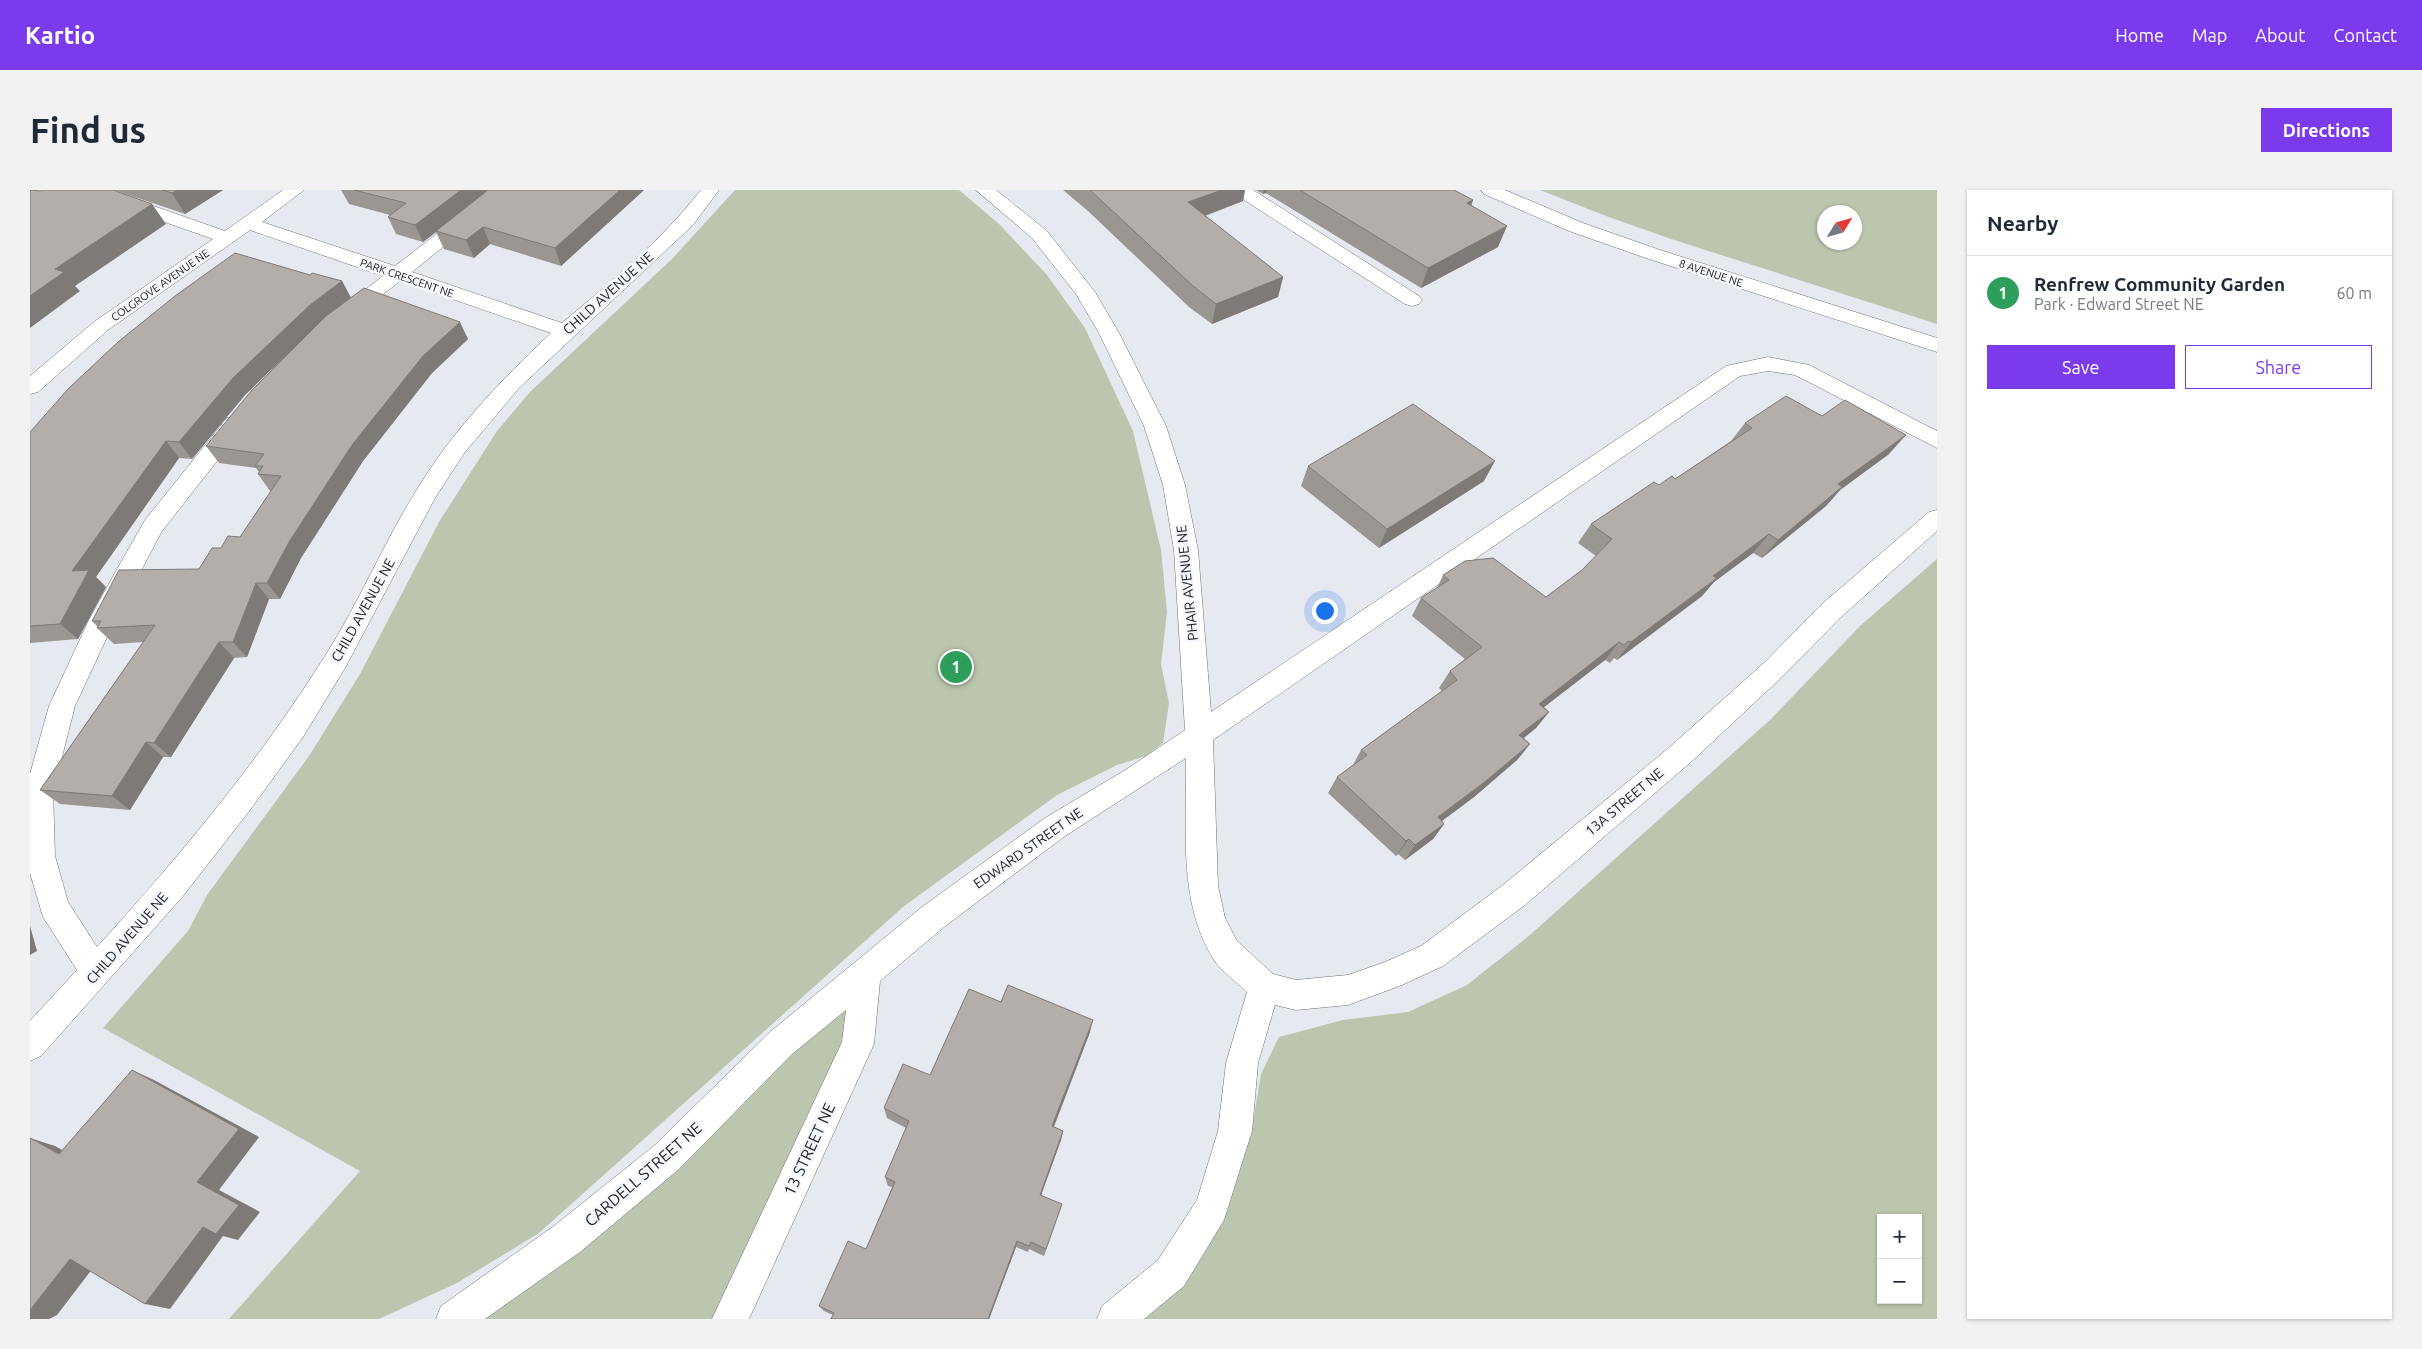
<!DOCTYPE html>
<html lang="en">
<head>
<meta charset="utf-8">
<style>
  body { margin:0; font-family:Ubuntu,sans-serif; background:#f2f2f3; color:#1f2937 }
  .controls { position:absolute; right:15px; bottom:15px; display:grid; overflow:hidden; border-radius:0px; box-shadow:0 1px 4px #0004 }
  .controls button { width:45px; height:45px; display:grid; place-items:center; padding:0; border:0; border-bottom:1px solid #e0e1e3; background:#fff; color:#1f2937; font:25px sans-serif }
  .compass { position:absolute; left:1787px; top:15px; width:45px; height:45px; border-radius:50%; background:#fff; box-shadow:0 1px 4px #0004; rotate:53deg }
  .you { position:absolute; left:1294px; top:420px; width:18px; height:18px; margin:-12px; border:4px solid #fff; border-radius:50%; background:#1a73e8; box-shadow:0 0 0 8px #1a73e833 }
  .badge { display:grid; place-items:center; width:32px; height:32px; border-radius:50%; background:#7c3aed; color:#fff; font-size:16px; font-weight:700 }
  .pin { position:absolute; translate:-50% -50%; border:2px solid #fff; box-shadow:0 1px 5px #0006 }
  .list { margin:0; padding:0; list-style:none }
  h2 { display:flex; justify-content:space-between; align-items:center; height:65px; margin:0; padding:0 20px; font-size:21px }
  h2 small { font-size:16px; font-weight:400; color:#747a83 }
  .list li { display:grid; grid-template-columns:32px 1fr auto; gap:15px; align-items:center; box-sizing:border-box; height:75px; padding:0 20px; border-top:1px solid #e0e1e3 }
  .list b { display:block; font-size:19px; white-space:nowrap }
  .list p { margin:0; font-size:16px; white-space:nowrap; color:#747a83 }
  .list em { font-size:16px; font-style:normal; color:#747a83 }
  .actions { display:flex; gap:10px; padding:15px 20px }
  .actions a { flex:1; padding:11px 0; border:1px solid #7c3aed; border-radius:0px; text-align:center; font-size:18px; color:#7c3aed }
  .actions .main { background:#7c3aed; color:#fff }
  .map { position:relative; flex:none; width:1907px; height:1129px; overflow:hidden; border-radius:0px }
  header { display:flex; align-items:center; gap:30px; box-sizing:border-box; height:70px; padding:0 25px; background:#7c3aed; color:#fff }
  header strong { font-size:24px }
  nav { display:flex; gap:28px; margin-inline-start:auto; font-size:18px }
  .intro { display:flex; align-items:center; justify-content:space-between; box-sizing:border-box; height:120px; padding:0 30px }
  h1 { margin:0; font-size:35px }
  .button { padding:12px 22px; border-radius:0px; background:#7c3aed; color:#fff; font-size:18px; font-weight:700 }
  main { display:flex; gap:30px; padding:0 30px }
  aside { flex:1; background:#fff; border-radius:0px; box-shadow:0 1px 4px #0004 }
  .map>svg:first-child { display:block }
</style>
</head>
<body>
<header>
<strong>Kartio</strong>
<nav><a>Home</a><a>Map</a><a>About</a><a>Contact</a></nav>
</header>
<div class="intro"><h1>Find us</h1><a class="button">Directions</a></div>
<main>
<div class="map">
<svg width="1907" height="1129" viewBox="0 0 1907 1129">
  <rect width="100%" height="100%" fill="#e7e9f0"/>
  <!-- green -->
  <path fill="#bcc6ae" fill-rule="evenodd" d="M 705,0 L 929,0 L 969,34 L 1017,85 L 1055,138 L 1103,241 L 1131,360 L 1137,422 L 1131,474 L 1139,513 L 1133,553 L 1116,566 L 1087,575 L 1027,605 L 873,717 L 509,1043 L 427,1093 L 349,1129 L 199,1129 L 330,981 L 73,838 L 158,741 L 177,705 L 279,566 L 330,484 L 409,332 L 467,241 L 501,201 L 642,69 Z
    M 1510,0 L 1907,0 L 1907,134 L 1641,49 L 1576,26 ZM 1824,22 L 1824,52 L 1794,52 L 1794,22 Z
    M 1907,369 L 1907,1129 L 1114,1129 L 1164,1080 L 1198,1011 L 1221,944 L 1231,884 L 1249,847 L 1313,830 L 1378,822 L 1437,795 L 1500,745 L 1741,529 L 1830,436 ZM 1851,1028 L 1888,1028 L 1888,1110 L 1851,1110 Z
    M 835,783 L 828,854 L 700,1129 L 424,1129 Z"/>
  <g fill="none" stroke-linecap="round" stroke-linejoin="round">
    <defs>
      <path id="minor" d="M 52,0 L 78,0 L 195,41 L 253,0 L 274,0 L 232,32 L 365,76 L 464,0 L 484,0 L 382,82 L 532,133 C 581,92 631,51 671,0 L 689,0 L 663,35 L 489,198 L 435,262 L 405,308 L 315,478 L 273,547 L 220,620 L 153,706 L 11,866 L 0,871 L 0,831 L 47,780 L 13,727 L 0,683 L 0,584 L 19,516 L 59,430 L 86,381 L 115,330 L 197,228 L 205,226 L 213,228 L 216,233 L 213,238 L 132,341 L 85,430 L 45,516 L 23,602 L 25,666 L 38,712 L 67,757 C 150,666 229,571 295,466 C 329,413 353,354 386,301 C 422,241 470,191 521,143 L 370,91 L 323,128 L 316,130 L 309,128 L 306,124 L 309,120 L 353,86 L 220,40 L 78,140 L 8,202 L 0,204 L 0,186 L 64,132 L 183,49 L 55,4 Z
        M 946,0 L 966,0 L 1016,40 L 1065,102 L 1089,143 L 1136,236 L 1155,295 L 1168,360 L 1181,522 L 1696,176 L 1738,167 L 1779,175 L 1907,241 L 1907,258 L 1765,185 L 1738,181 L 1710,186 L 1183,550 L 1188,696 L 1195,728 L 1207,751 L 1243,784 L 1266,790 L 1318,785 L 1355,772 L 1391,756 L 1473,695 L 1641,556 L 1735,472 L 1792,414 L 1899,322 L 1907,320 L 1907,341 L 1810,428 L 1753,486 L 1661,572 L 1495,715 L 1413,776 L 1372,795 L 1318,815 L 1266,820 L 1245,815 L 1228,873 L 1222,941 L 1194,1030 L 1154,1096 L 1114,1129 L 1067,1129 L 1072,1116 L 1128,1070 L 1167,1010 L 1188,941 L 1196,873 L 1217,802 C 1207,792 1192,782 1184,770 C 1147,712 1157,635 1156,568 L 1035,646 L 914,737 L 850,791 L 844,854 L 719,1129 L 682,1129 L 812,852 L 816,820 L 762,864 L 649,979 L 550,1062 L 455,1129 L 406,1129 L 411,1116 L 524,1036 L 625,955 L 740,842 L 892,717 L 1015,628 L 1097,579 L 1155,540 L 1144,360 L 1133,295 L 1114,236 L 1069,143 L 1046,104 L 1002,48 Z
        M 1202,0 L 1223,0 L 1389,106 L 1392,110 L 1389,114 L 1382,116 L 1375,114 L 1205,4 Z
        M 1451,0 L 1475,0 L 1553,33 L 1630,60 L 1907,148 L 1907,162 L 1616,68 L 1539,41 L 1454,4 Z"/>
    </defs>
    <!-- minor casing -->
    <use href="#minor" stroke="#6f7277" stroke-width="1"/>
    <!-- minor -->
    <use href="#minor" fill="#fff" fill-rule="evenodd"/>
  </g>
  <!-- wall -->
  <path fill="#9a9692" d="M 84,0 L 193,0 L 155,24 Z
    M 311,0 L 614,0 L 531,76 L 460,54 L 444,68 L 414,59 L 406,42 L 393,52 L 366,44 L 358,27 L 360,25 L 319,14 Z
    M 1033,0 L 1215,0 L 1213,11 L 1175,26 L 1253,87 L 1248,107 L 1182,134 L 1159,117 L 1058,21 Z
    M 1226,0 L 1424,0 L 1443,10 L 1441,16 L 1468,57 L 1391,98 L 1236,3 L 1233,4 Z
    M 280,85 L 312,91 L 321,108 L 438,149 L 402,183 L 333,271 L 271,368 L 250,409 L 239,409 L 217,467 L 204,468 L 141,567 L 133,567 L 100,620 L 30,614 L 10,600 L 113,452 L 84,454 L 67,438 L 68,437 L 62,431 L 169,379 L 191,358 L 210,347 L 241,301 L 240,301 L 228,284 L 229,282 L 226,278 L 189,273 L 176,256 L 290,132 L 215,205 L 162,269 L 149,268 L 66,387 L 76,397 L 48,449 L 0,453 L 0,242 Z
    M 1715,233 L 1859,264 L 1810,300 L 1796,316 L 1732,368 L 1723,363 L 1684,392 L 1672,406 L 1587,470 L 1584,468 L 1580,473 L 1575,470 L 1514,517 L 1519,522 L 1506,538 L 1494,548 L 1500,554 L 1487,570 L 1444,607 L 1412,631 L 1414,634 L 1403,649 L 1375,670 L 1368,664 L 1366,666 L 1298,603 L 1307,587 L 1323,575 L 1331,560 L 1412,501 L 1409,498 L 1420,481 L 1435,469 L 1382,426 L 1391,408 L 1407,398 L 1413,385 L 1516,407 L 1552,380 L 1566,366 L 1548,353 L 1561,334 L 1629,295 L 1645,289 L 1701,251 Z
    M 1278,276 L 1454,291 L 1349,358 L 1271,296 Z
    M 971,812 L 1060,842 L 1024,937 L 1033,941 L 1031,950 L 1011,1006 L 1032,1014 L 1014,1066 L 999,1059 L 998,1062 L 986,1057 L 959,1129 L 801,1129 L 803,1125 L 794,1121 L 789,1116 L 836,1059 L 862,997 L 858,996 L 855,987 L 876,938 L 857,928 L 854,918 L 900,885 Z"/>
  <!-- shaded-wall -->
  <path fill="#7d7a77" d="M 147,0 L 193,0 L 155,24 L 142,3 Z
    M 431,0 L 461,0 L 393,52 L 385,35 Z
    M 590,0 L 614,0 L 531,76 L 525,58 Z
    M 1192,0 L 1215,0 L 1213,11 L 1155,33 L 1158,12 Z
    M 1234,0 L 1237,0 L 1236,3 L 1233,4 Z
    M 1443,10 L 1435,31 L 1437,13 Z
    M 122,14 L 136,34 L 45,96 L 50,101 L 0,138 L 0,106 L 25,79 Z
    M 1477,36 L 1468,57 L 1391,98 L 1398,78 Z
    M 453,37 L 460,54 L 444,68 L 436,50 Z
    M 1253,87 L 1248,107 L 1182,134 L 1186,114 Z
    M 312,91 L 321,108 L 290,133 L 215,205 L 162,269 L 149,252 L 203,188 L 280,115 Z
    M 430,132 L 438,149 L 402,183 L 333,271 L 271,368 L 250,409 L 237,393 L 259,352 L 322,255 L 393,166 Z
    M 1876,245 L 1859,264 L 1810,300 L 1796,316 L 1732,368 L 1748,350 L 1808,294 Z
    M 136,251 L 149,268 L 66,387 L 76,397 L 48,449 L 30,434 L 42,381 Z
    M 1465,271 L 1454,291 L 1349,358 L 1357,339 Z
    M 1739,344 L 1723,363 L 1684,392 L 1672,406 L 1587,470 L 1601,452 L 1683,386 Z
    M 226,393 L 239,409 L 217,467 L 203,452 Z
    M 189,452 L 204,468 L 141,567 L 124,553 Z
    M 1589,452 L 1575,470 L 1496,531 L 1509,514 Z
    M 1519,522 L 1506,538 L 1477,561 L 1489,545 Z
    M 116,552 L 133,567 L 100,620 L 82,606 Z
    M 1500,554 L 1487,570 L 1444,607 L 1397,642 L 1408,627 Z
    M 1414,634 L 1403,649 L 1375,670 L 1385,655 Z
    M 1379,649 L 1368,664 L 1366,666 L 1376,651 Z
    M 0,736 L 7,761 L 0,765 Z
    M 1063,830 L 1060,842 L 1020,946 L 1022,936 Z
    M 102,880 L 124,890 L 229,947 L 189,1000 L 230,1022 L 208,1050 L 193,1046 L 140,1119 L 115,1114 L 167,992 Z
    M 1033,941 L 1031,950 L 1008,1013 L 1010,1005 Z
    M 0,948 L 25,956 L 54,972 L 29,964 Z
    M 987,1051 L 986,1057 L 959,1129 L 958,1129 Z
    M 40,1069 L 66,1074 L 27,1125 L 19,1129 L 0,1129 L 0,1120 Z"/>
  <!-- building -->
  <path fill="#b3aeaa" stroke="#7d7a77" d="M 0,0 L 11,1 L 12,0 L 83,0 L 122,14 L 25,79 L 34,82 L 0,106 Z
    M 132,0 L 147,0 L 142,3 Z
    M 324,0 L 431,0 L 385,35 L 358,27 L 376,13 Z
    M 458,0 L 590,0 L 525,58 L 453,37 L 436,50 L 406,41 Z
    M 1060,0 L 1192,0 L 1158,12 L 1253,87 L 1186,114 L 1163,96 Z
    M 1270,0 L 1424,0 L 1443,10 L 1437,13 L 1477,36 L 1398,78 Z
    M 205,63 L 280,85 L 282,83 L 312,91 L 280,115 L 203,188 L 149,252 L 136,251 L 42,381 L 59,380 L 30,434 L 0,436 L 0,242 L 39,198 L 88,152 L 145,106 Z
    M 334,98 L 430,132 L 393,166 L 322,255 L 259,352 L 237,393 L 226,393 L 203,452 L 189,452 L 124,553 L 116,552 L 82,606 L 10,600 L 125,435 L 67,438 L 71,431 L 62,431 L 89,380 L 169,379 L 182,358 L 191,358 L 198,346 L 210,347 L 251,286 L 228,284 L 233,276 L 225,276 L 234,264 L 176,256 L 222,200 L 296,126 Z
    M 1756,206 L 1792,226 L 1815,210 L 1876,245 L 1808,294 L 1812,297 L 1748,350 L 1739,344 L 1683,386 L 1687,388 L 1601,452 L 1598,451 L 1594,455 L 1589,452 L 1509,514 L 1519,522 L 1489,545 L 1500,554 L 1456,591 L 1408,627 L 1414,634 L 1385,655 L 1379,649 L 1376,651 L 1307,587 L 1337,565 L 1331,560 L 1427,490 L 1420,481 L 1452,457 L 1391,408 L 1419,390 L 1413,385 L 1435,371 L 1463,368 L 1516,407 L 1552,380 L 1582,349 L 1561,334 L 1624,292 L 1629,295 L 1642,286 L 1645,289 L 1722,238 L 1715,233 Z
    M 1383,214 L 1465,271 L 1357,339 L 1278,276 Z
    M 978,795 L 1063,830 L 1022,936 L 1033,941 L 1010,1005 L 1032,1014 L 1016,1059 L 1001,1052 L 999,1056 L 987,1051 L 958,1129 L 801,1129 L 804,1123 L 789,1116 L 818,1051 L 836,1059 L 865,992 L 855,987 L 879,931 L 854,918 L 873,874 L 900,885 L 939,799 L 971,812 Z
    M 102,880 L 209,939 L 167,992 L 209,1015 L 186,1044 L 173,1037 L 115,1114 L 40,1069 L 0,1120 L 0,948 L 29,964 Z"/>
  <g text-anchor="middle" stroke-width="5" stroke-linejoin="round" paint-order="stroke">
    <!-- far-street labels -->
    <g font-size="11" fill="#222325" stroke="#f4f7fd">
      <text transform="translate(1681 83) rotate(18)" y="4">8 AVENUE NE</text>
      <text transform="translate(377 88) rotate(19)" y="4">PARK CRESCENT NE</text>
      <text transform="translate(130 95) rotate(-35)" y="4">COLGROVE AVENUE NE</text>
    </g>
    <!-- street labels -->
    <g font-size="14" fill="#222325" stroke="#f4f7fd">
      <text transform="translate(578 103) rotate(-42)" y="5">CHILD AVENUE NE</text>
      <text transform="translate(1157 393) rotate(-96)" y="5">PHAIR AVENUE NE</text>
      <text transform="translate(333 420) rotate(-61)" y="5">CHILD AVENUE NE</text>
      <text transform="translate(1594 612) rotate(-40)" y="5">13A STREET NE</text>
      <text transform="translate(998 658) rotate(-35)" y="5">EDWARD STREET NE</text>
      <text transform="translate(97 748) rotate(-49)" y="5">CHILD AVENUE NE</text>
    </g>
    <!-- near-street labels -->
    <g font-size="16" fill="#222325" stroke="#f4f7fd">
      <text transform="translate(779 959) rotate(-65)" y="6">13 STREET NE</text>
      <text transform="translate(613 984) rotate(-41)" y="6">CARDELL STREET NE</text>
    </g>
  </g>
</svg>
<div class="controls">
<button>+</button>
<button>−</button>
</div>
<svg class="compass" viewBox="-18 -18 36 36"><path d="M0-13l5 13h-10z" fill="#e53935"/><path d="M0 13l5-13h-10z" fill="#747a83"/></svg>
<div class="you"></div>
<div class="pin badge" style="left:926px;top:477px;background:#2e9e5b">1</div>
</div>
<aside>
<h2>Nearby<small></small></h2>
<ul class="list">
<li><span class="badge" style="background:#2e9e5b">1</span><div><b>Renfrew Community Garden</b><p>Park · Edward Street NE</p></div><em>60 m</em></li>
</ul>
<div class="actions"><a class="main">Save</a><a>Share</a></div>
</aside>
</main>
</body>
</html>
